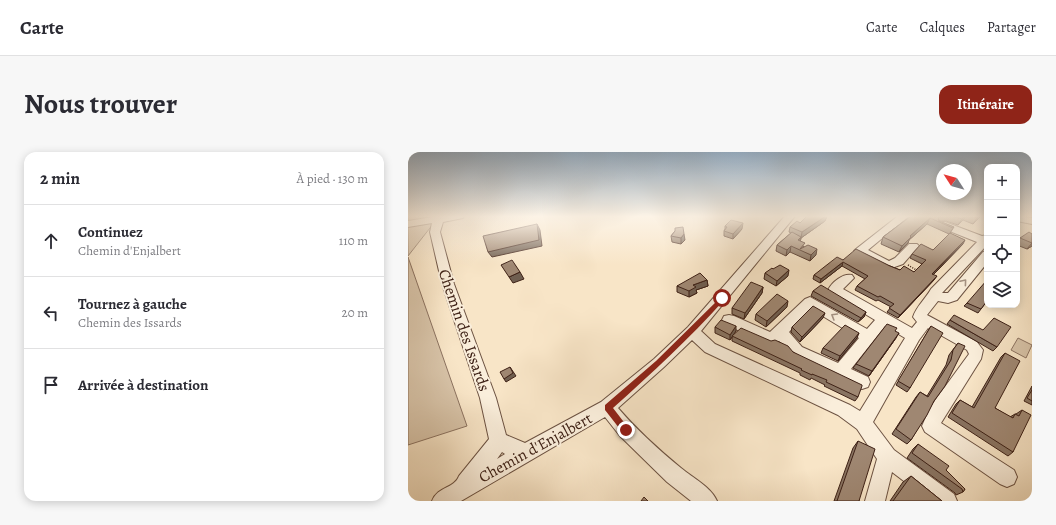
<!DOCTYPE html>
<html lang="fr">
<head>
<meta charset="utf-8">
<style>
  body { margin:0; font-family:Alegreya,serif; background:#f7f7f7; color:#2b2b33 }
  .controls { position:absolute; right:12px; top:12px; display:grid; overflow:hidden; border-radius:8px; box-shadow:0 2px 10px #0003 }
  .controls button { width:36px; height:36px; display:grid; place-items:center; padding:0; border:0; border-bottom:1px solid #e1e1e2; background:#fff; color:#2b2b33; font:20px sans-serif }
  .compass { position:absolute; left:528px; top:12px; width:36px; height:36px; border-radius:50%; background:#fff; box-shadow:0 2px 10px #0003; rotate:306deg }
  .stop { position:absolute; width:12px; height:12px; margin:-9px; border:3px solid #8f2418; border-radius:50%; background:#fff }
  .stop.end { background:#8f2418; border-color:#fff; box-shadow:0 1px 4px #0008 }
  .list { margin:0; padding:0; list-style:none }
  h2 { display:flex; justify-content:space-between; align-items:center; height:52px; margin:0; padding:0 16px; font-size:17px }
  h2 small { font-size:13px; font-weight:400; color:#7c7c81 }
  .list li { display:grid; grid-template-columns:26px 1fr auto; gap:12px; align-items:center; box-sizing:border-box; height:72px; padding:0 16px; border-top:1px solid #e1e1e2 }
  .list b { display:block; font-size:15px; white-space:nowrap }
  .list p { margin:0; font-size:13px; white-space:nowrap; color:#7c7c81 }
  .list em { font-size:13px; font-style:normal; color:#7c7c81 }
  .icon { flex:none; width:22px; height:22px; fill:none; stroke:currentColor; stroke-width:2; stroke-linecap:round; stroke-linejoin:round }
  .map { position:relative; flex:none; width:624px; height:349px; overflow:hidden; border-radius:12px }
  header { display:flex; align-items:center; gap:24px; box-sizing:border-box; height:56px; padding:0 20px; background:#fff; border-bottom:1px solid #e1e1e2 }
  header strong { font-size:19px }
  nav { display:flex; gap:22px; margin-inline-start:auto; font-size:14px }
  .intro { display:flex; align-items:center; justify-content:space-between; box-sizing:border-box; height:96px; padding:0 24px }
  h1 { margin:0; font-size:28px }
  .button { padding:10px 18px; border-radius:12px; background:#8f2418; color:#fff; font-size:14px; font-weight:700 }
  main { display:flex; gap:24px; padding:0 24px }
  aside { flex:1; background:#fff; border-radius:12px; box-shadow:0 2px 10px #0003 }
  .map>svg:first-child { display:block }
</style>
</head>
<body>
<header>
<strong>Carte</strong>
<nav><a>Carte</a><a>Calques</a><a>Partager</a></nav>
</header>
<div class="intro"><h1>Nous trouver</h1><a class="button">Itinéraire</a></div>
<main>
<aside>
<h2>2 min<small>À pied · 130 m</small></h2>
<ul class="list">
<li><svg class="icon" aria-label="ahead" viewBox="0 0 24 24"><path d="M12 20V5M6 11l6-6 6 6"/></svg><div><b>Continuez</b><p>Chemin d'Enjalbert</p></div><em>110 m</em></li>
<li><svg class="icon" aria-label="left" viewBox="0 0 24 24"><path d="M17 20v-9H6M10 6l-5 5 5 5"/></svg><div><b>Tournez à gauche</b><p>Chemin des Issards</p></div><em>20 m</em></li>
<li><svg class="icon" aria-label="arrive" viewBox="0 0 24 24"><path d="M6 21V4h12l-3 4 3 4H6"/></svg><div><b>Arrivée à destination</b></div></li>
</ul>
</aside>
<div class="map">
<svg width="624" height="349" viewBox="0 0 624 349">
  <rect width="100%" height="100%" fill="#f8e5c7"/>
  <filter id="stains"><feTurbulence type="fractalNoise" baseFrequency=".005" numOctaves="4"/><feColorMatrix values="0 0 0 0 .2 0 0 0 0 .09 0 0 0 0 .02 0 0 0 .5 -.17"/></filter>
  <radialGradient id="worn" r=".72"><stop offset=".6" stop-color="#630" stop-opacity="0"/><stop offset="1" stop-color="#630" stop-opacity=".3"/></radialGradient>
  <!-- green -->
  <path fill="#d8c4a9" stroke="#8b7260" d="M 0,64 L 51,64 L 29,67 L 0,104 Z
    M 0,105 L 59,274 L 0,293 Z
    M 610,186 L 624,193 L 618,206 L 603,198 Z"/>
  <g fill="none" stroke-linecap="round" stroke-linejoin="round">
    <defs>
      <path id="minor" d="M 30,64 L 56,64 L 55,66 L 35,70 L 32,80 L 46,132 L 88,246 L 98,283 L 117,291 L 193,250 L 246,207 L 280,175 L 377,64 L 387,64 L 293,179 L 307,192 L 442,253 L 452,259 L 497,186 L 477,174 L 443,217 L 460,225 L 462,230 L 460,235 L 454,237 L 384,203 L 371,189 L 363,193 L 316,172 L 314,168 L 316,164 L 321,163 L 326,164 L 362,180 L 397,147 L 402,145 L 459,177 L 467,168 L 422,141 L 420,138 C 424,130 435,121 444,123 L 446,126 L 435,137 L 504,176 L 509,170 L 505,165 C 508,155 518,146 523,137 L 569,90 L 529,74 L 528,72 L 529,70 L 537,70 L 574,84 L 579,83 L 579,93 L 534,141 L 540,141 L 575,100 L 579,99 L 579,111 L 549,148 L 540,151 L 530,149 L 519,163 L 569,190 L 575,198 L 573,207 L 533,271 L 606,318 L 609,325 L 606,332 L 599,335 L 592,332 L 517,280 L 514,274 L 523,254 L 561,202 L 559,198 L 520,176 L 511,188 L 465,270 L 486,298 L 546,342 L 549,349 L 522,349 L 484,320 L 477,349 L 457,349 L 469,307 L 449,277 L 430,263 L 297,200 L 284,188 L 256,215 L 210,256 C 229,278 251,298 273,316 C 285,326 303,335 309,349 L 283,349 L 259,330 L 212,284 L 197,265 L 53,349 L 24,349 C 30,334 46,337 51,324 L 81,287 L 72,246 L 34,132 L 22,80 L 24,71 L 0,75 L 0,69 ZM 403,157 L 451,186 L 430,211 L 394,195 L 381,180 ZM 94,300 L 97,302 L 89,307 Z
        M 490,64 L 501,64 L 460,98 L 481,109 L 487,106 L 501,92 L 509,92 L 511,94 L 509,96 L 495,112 L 481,117 L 448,101 L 446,99 L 448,97 Z
        M 609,64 L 624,66 L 624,72 L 609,69 Z"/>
    </defs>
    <!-- minor casing -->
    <use href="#minor" stroke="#6c5242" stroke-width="2"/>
    <!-- path -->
    <path stroke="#3e2116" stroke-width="1.5" stroke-dasharray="1 1.5" stroke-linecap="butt" d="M 500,113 L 510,119"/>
    <!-- minor -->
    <use href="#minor" fill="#faeedb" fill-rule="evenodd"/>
  </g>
  <!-- wall -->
  <path fill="#897462" stroke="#3e2116" d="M 399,64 L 419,64 L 417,69 L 393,86 L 392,90 L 396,95 L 408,103 L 402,109 L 382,100 L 378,104 L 368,99 L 369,93 L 383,81 L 381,80 L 382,75 L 392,71 Z
    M 503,64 L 573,64 L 565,72 L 555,68 L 550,73 L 538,69 L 531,69 L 546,75 L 542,81 L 555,92 L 525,123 L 526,128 L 490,166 L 479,160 L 483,155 L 470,148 L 468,149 L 447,138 L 449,134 L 457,127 L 434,114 L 412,131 L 405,127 L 406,123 L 435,108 L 482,114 L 492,118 L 506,120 L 514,112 L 502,106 L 504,102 L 525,98 L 541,82 L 519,72 L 501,88 L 500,91 L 491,100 L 473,92 L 475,85 Z
    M 317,74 L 334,77 L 325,87 L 316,84 L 316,79 L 317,77 Z
    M 267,79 L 277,88 L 273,92 L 264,90 L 263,84 Z
    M 624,82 L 624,94 L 619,97 L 609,93 L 609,89 L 612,86 Z
    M 365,117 L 380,124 L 368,134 L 356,127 L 357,121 Z
    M 299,128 L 300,134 L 288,138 L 289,141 L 281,145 L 269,140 L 269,134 Z
    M 355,135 L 354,141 L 336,167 L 324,162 L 324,156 Z
    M 405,139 L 458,160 L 456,165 L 450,170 L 403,144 Z
    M 579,149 L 570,161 L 556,154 L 559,151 Z
    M 379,155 L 358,175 L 347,168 L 348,162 Z
    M 415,166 L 392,190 L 383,180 L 384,175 Z
    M 542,168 L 589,195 L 585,199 L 539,172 Z
    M 523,174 L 502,236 L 499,240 L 488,233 Z
    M 307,175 L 328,179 L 325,183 L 385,200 L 450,245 L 447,249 L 416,234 L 417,233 L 403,226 L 402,228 L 392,223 L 392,221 L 324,189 L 324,185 L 322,188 L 307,181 Z
    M 487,179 L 488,186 L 461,224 L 445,216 L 448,212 Z
    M 449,186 L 430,209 L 413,201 L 415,196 Z
    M 550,191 L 526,249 L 503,288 L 499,292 L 484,282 L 508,245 L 512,240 L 519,244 L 538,213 L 541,203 Z
    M 597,201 L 587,256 L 602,265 L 607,262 L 608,262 L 614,258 L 605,300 L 600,304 L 540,265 L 548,252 L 552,248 L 564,255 L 593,205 Z
    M 624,234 L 624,253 L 616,249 Z
    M 450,289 L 451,349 L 426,349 L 445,296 Z
    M 510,292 L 538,318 L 557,337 L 555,340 L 548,343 L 547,341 L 499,306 L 505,297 Z
    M 503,324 L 534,349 L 482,349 L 495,330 Z"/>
  <!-- shaded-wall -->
  <path fill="#6f5e50" stroke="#3e2116" d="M 418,64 L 419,64 L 417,69 L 393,86 L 392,91 L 390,88 L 393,86 L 394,80 Z
    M 557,64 L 558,64 L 555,68 L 550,73 L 554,67 Z
    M 571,64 L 573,64 L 565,72 L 569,66 Z
    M 522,66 L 519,72 L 501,88 L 500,91 L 491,100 L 494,94 L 502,84 Z
    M 335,71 L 334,77 L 325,87 L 325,82 Z
    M 129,72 L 132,78 L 134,94 L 84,105 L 80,100 Z
    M 276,82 L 277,88 L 273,92 L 273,86 Z
    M 557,88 L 555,92 L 522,126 L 524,122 Z
    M 624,91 L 624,94 L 619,97 Z
    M 383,94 L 382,100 L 378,104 L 379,98 Z
    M 409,97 L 408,103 L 402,109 L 403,103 Z
    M 435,110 L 434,114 L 412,131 L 413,127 Z
    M 381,118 L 380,124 L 368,134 L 369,129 Z
    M 112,120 L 116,127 L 105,131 L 101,125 Z
    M 529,124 L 526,128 L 490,166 L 492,163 Z
    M 299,128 L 300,134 L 288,138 L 289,141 L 281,145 L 281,139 L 285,133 Z
    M 355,135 L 354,141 L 336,167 L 337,161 Z
    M 380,149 L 379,155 L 358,175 L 359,169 Z
    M 458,160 L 456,165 L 450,170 L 453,166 Z
    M 417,161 L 415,166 L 392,190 L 394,185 Z
    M 328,174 L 328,179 L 322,188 L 322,183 Z
    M 451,181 L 449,186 L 430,209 L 432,204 Z
    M 491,181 L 488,186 L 461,224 L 464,219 Z
    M 102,215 L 108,224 L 98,230 L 96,227 Z"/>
  <!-- building -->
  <path fill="#9f8772" stroke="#3e2116" d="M 399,64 L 418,64 L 394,80 L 382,75 L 389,69 L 392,71 Z
    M 503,64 L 531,64 L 530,65 L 531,69 L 546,75 L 545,76 L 522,66 L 502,84 L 503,85 L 494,94 L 475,85 Z
    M 544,64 L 557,64 L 554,67 Z
    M 564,64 L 571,64 L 569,66 Z
    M 323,68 L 335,71 L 325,82 L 316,79 L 319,75 L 317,74 Z
    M 129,72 L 131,88 L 80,100 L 75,84 Z
    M 275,75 L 276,82 L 273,86 L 263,84 L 267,79 L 267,76 Z
    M 384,80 L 393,85 L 390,88 L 397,91 L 392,97 L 400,93 L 409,97 L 403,103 L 383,94 L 379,98 L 369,93 Z
    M 621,80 L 624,82 L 624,91 L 612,86 Z
    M 542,81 L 557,88 L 524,122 L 529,124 L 492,163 L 481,156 L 486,152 L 472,144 L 470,145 L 449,134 L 460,124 L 435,110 L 413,127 L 406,123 L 429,105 L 435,108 L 448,97 L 482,114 L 492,118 L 496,114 L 506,120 L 518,108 L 504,102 L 513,92 L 525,98 Z
    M 104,108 L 112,120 L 101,125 L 93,113 Z
    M 372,113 L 381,118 L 369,129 L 357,121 L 364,116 L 365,117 Z
    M 292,121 L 299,128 L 285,133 L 288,135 L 281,139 L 269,134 Z
    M 579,128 L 579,149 L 573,157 L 559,151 Z
    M 343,130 L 355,135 L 340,157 L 337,161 L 324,156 Z
    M 413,133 L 458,160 L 453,166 L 405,139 Z
    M 369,142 L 380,149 L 359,169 L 348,162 Z
    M 405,154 L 417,161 L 394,185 L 384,175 Z
    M 546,163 L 575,178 L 586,166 L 603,175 L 589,195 L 542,168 Z
    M 313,168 L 328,174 L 322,183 L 307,175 Z
    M 479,172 L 489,176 L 487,179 L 491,181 L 464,219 L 448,212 Z
    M 437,173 L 451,181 L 432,204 L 415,196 Z
    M 523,174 L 535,181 L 502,236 L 490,229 Z
    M 333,176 L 363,189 L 367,188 L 380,194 L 385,200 L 454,233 L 454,234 L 450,245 L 418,230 L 419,228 L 404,222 L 404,223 L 393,218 L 394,217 L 324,184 Z
    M 550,191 L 557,194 L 537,234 L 526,249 L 519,263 L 503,288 L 488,277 L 512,240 L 520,245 L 543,208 L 545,198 Z
    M 597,201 L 612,209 L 587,256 L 605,266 L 607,262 L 611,264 L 614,258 L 623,263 L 605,300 L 544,261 L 552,248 L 566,256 Z
    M 102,215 L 105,221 L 96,227 L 92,220 Z
    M 624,238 L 624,249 L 619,246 Z
    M 450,289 L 467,297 L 451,349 L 429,349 Z
    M 510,292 L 541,314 L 538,318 L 557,337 L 555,340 L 554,337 L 504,301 Z
    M 503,324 L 534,349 L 485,349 Z
    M 236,345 L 240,349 L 233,349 Z"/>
  <!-- one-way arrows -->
  <defs><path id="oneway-chevron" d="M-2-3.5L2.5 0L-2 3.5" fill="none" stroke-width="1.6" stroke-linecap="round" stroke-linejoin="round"/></defs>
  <g stroke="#a59282">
    <use href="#oneway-chevron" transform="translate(556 130) rotate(-50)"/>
    <use href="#oneway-chevron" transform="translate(426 164) rotate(-149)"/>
  </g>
  <!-- sky -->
  <linearGradient id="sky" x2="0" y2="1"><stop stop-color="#95adc3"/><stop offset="0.57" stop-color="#fcf3e6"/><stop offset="1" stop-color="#fcf3e6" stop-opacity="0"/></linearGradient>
  <rect width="624" height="113" fill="url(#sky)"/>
  <!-- route -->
  <path fill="#8f2418" d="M 314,144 L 316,145 L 316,148 C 281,187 244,221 205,256 L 222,278 L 221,281 L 215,281 L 197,258 L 197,253 L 248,209 Z"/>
  <g text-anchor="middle" stroke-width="4" stroke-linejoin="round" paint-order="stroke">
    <!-- street labels -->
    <g font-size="16" fill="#3e2116" stroke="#faeedb">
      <text transform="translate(57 178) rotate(71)" y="6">Chemin des Issards</text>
      <text transform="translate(127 295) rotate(-29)" y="6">Chemin d'Enjalbert</text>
    </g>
  </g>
  <rect width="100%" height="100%" filter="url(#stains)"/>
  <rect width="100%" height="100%" fill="url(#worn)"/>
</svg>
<div class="controls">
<button>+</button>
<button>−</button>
<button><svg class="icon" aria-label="locate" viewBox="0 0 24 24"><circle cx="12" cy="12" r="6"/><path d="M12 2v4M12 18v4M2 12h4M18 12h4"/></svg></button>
<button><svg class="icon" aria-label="layers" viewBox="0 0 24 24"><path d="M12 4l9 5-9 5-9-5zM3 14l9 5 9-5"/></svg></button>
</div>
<svg class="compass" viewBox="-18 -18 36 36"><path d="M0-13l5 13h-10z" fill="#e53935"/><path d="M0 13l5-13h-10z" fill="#7c7c81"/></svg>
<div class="stop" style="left:314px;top:146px"></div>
<div class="stop end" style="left:218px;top:278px"></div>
</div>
</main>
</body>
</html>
